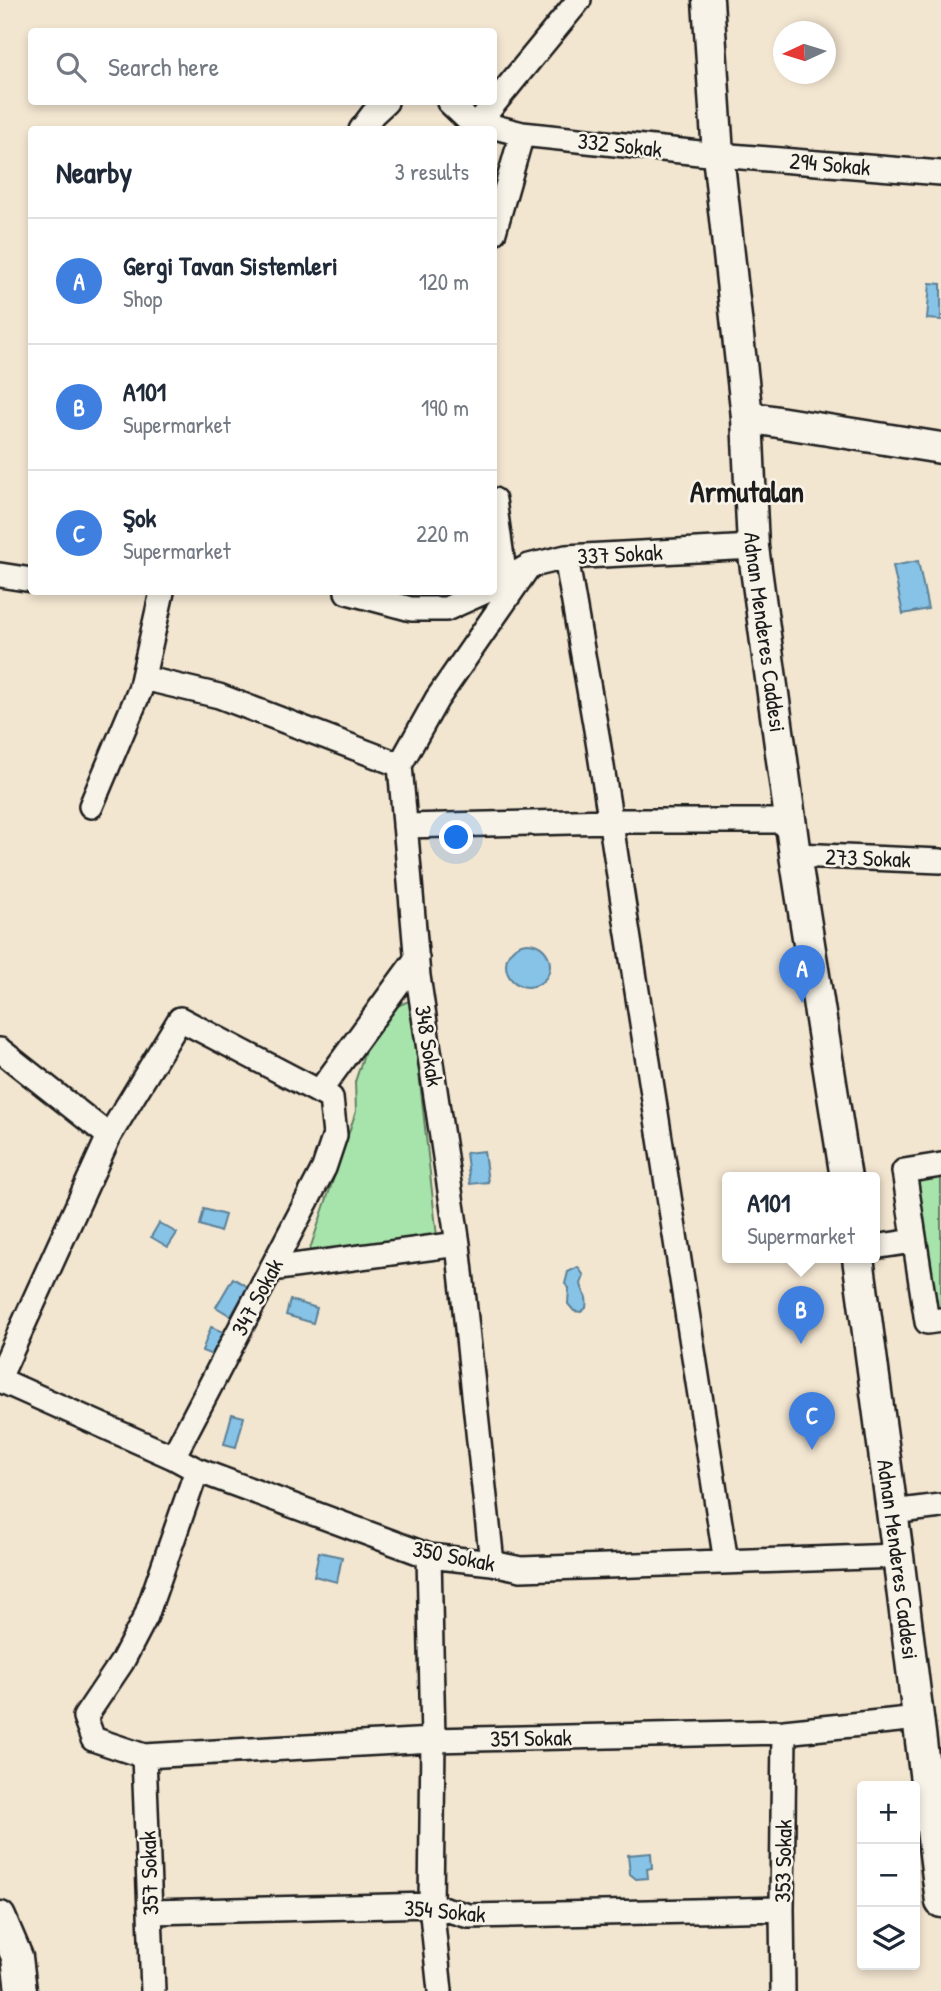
<!DOCTYPE html>
<html lang="en">
<head>
<meta charset="utf-8">
<style>
  body { margin:0; font-family:"Patrick Hand",sans-serif; background:#f6f6f7; color:#1f2937 }
  .controls { position:absolute; right:21px; bottom:21px; display:grid; overflow:hidden; border-radius:7px; box-shadow:0 4px 10px #0003 }
  .controls button { width:63px; height:63px; display:grid; place-items:center; padding:0; border:0; border-bottom:2px solid #e0e1e3; background:#fff; color:#1f2937; font:35px sans-serif }
  .compass { position:absolute; left:773px; top:21px; width:63px; height:63px; border-radius:50%; background:#fff; box-shadow:0 4px 10px #0003; rotate:266deg }
  .you { position:absolute; left:457px; top:838px; width:24px; height:24px; margin:-18px; border:5px solid #fff; border-radius:50%; background:#1a73e8; box-shadow:0 0 0 10px #1a73e833 }
  .badge { display:grid; place-items:center; width:46px; height:46px; border-radius:50%; background:#1c1c1c; color:#fff; font-size:23px; font-weight:700 }
  .pin { position:absolute; translate:-50% -58px; filter:drop-shadow(0 2px 4px #0008) }
  .pin::after { content:''; position:absolute; top:37px; width:24px; height:21px; background:inherit; clip-path:polygon(0 0,100% 0,50% 100%) }
  .popup { position:absolute; left:722px; top:1172px; width:158px; height:91px; box-sizing:border-box; display:grid; place-content:center; border-radius:7px; background:#fff; filter:drop-shadow(0 2px 5px #0005); font-size:23px; white-space:nowrap; color:#747a83 }
  .popup b { font-size:26px; color:#1f2937 }
  .popup::after { content:''; position:absolute; left:50%; top:100%; margin-left:-14px; border:14px solid transparent; border-top-color:#fff }
  .list { margin:0; padding:0; list-style:none }
  h2 { display:flex; justify-content:space-between; align-items:center; height:91px; margin:0; padding:0 28px; font-size:30px }
  h2 small { font-size:23px; font-weight:400; color:#747a83 }
  .list li { display:grid; grid-template-columns:46px 1fr auto; gap:21px; align-items:center; box-sizing:border-box; height:126px; padding:0 28px; border-top:2px solid #e0e1e3 }
  .list b { display:block; font-size:26px; white-space:nowrap }
  .list p { margin:0; font-size:23px; white-space:nowrap; color:#747a83 }
  .list em { font-size:23px; font-style:normal; color:#747a83 }
  .icon { flex:none; width:38px; height:38px; fill:none; stroke:currentColor; stroke-width:2; stroke-linecap:round; stroke-linejoin:round }
  .map { position:relative; flex:none; width:941px; height:1991px; overflow:hidden }
  .search { position:absolute; background:#fff; box-shadow:0 4px 10px #0003; left:28px; top:28px; width:469px; height:77px; display:flex; align-items:center; gap:18px; box-sizing:border-box; padding:0 24px; border-radius:7px; color:#747a83; font-size:26px }
  .panel { position:absolute; background:#fff; box-shadow:0 4px 10px #0003; left:28px; top:126px; width:469px; height:469px; border-radius:7px }
  .map>svg:first-child { display:block }
</style>
</head>
<body>
<div class="map">
<svg width="941" height="1991" viewBox="0 0 941 1991">
  <rect width="100%" height="100%" fill="#f3e6d1"/>
  <filter id="ink" filterUnits="userSpaceOnUse"><feTurbulence type="fractalNoise" baseFrequency=".0143" numOctaves="2"/><feDisplacementMap in="SourceGraphic" scale="14" xChannelSelector="R" yChannelSelector="G"/><feConvolveMatrix kernelMatrix="1 2 1 2 8 2 1 2 1" color-interpolation-filters="sRGB"/></filter>
  <g filter="url(#ink)">
    <!-- green -->
    <path fill="#a7e4ab" stroke="#628064" stroke-width="2" d="M 411,1000 L 437,1237 L 308,1255 L 356,1111 L 355,1082 L 367,1045 L 386,1011 Z
      M 941,1167 L 941,1315 L 932,1316 L 908,1173 Z"/>
    <!-- water -->
    <path fill="#87c3e7" stroke="#5c8096" stroke-width="2" d="M 930,283 L 941,284 L 941,320 L 927,319 Z
      M 918,561 L 928,609 L 903,614 L 893,566 Z
      M506 965a22 22 0 1 1 44 0a22 22 0 1 1-44 0Z
      M 484,1151 L 488,1182 L 470,1184 L 466,1153 Z
      M 204,1209 L 225,1215 L 220,1232 L 200,1225 Z
      M 159,1223 L 177,1233 L 168,1247 L 151,1237 Z
      M 578,1267 L 584,1276 L 581,1284 C 583,1294 588,1295 586,1308 L 581,1312 L 574,1311 L 568,1304 L 569,1288 L 565,1284 L 568,1272 Z
      M 233,1278 L 248,1287 L 231,1316 L 216,1307 Z
      M 290,1300 L 317,1308 L 313,1323 L 286,1315 Z
      M 211,1327 L 228,1334 L 220,1358 L 202,1351 Z
      M 232,1414 L 244,1417 L 236,1447 L 224,1444 Z
      M 319,1552 L 342,1557 L 337,1582 L 314,1576 Z
      M 651,1853 L 652,1868 L 647,1869 L 648,1878 L 636,1879 L 630,1874 L 628,1855 Z"/>
    <g fill="none" stroke-linecap="round" stroke-linejoin="round">
      <defs>
        <path id="minor" d="M 449,102 L 468,120 L 522,134 L 718,155 L 941,173
          M 479,122 L 579,0
          M 361,130 L 373,114 L 386,102
          M 494,232 L 522,134
          M 494,500 L 505,579
          M 566,557 L 598,741 L 726,1562
          M 0,575 L 32,580
          M 494,586 L 529,566 L 566,557 L 753,547
          M 347,592 L 411,609 L 446,609 L 484,592
          M 143,678 L 219,696 L 400,765
          M 91,806 L 140,690 L 162,592
          M 405,826 L 611,821 L 790,821
          M 795,855 L 941,861
          M 0,1050 L 109,1136
          M 319,1092 L 417,958
          M 941,1165 L 904,1171 L 927,1322 L 941,1320
          M 874,1247 L 914,1241
          M 271,1269 L 458,1244
          M 0,1376 L 109,1136 L 180,1019 L 331,1098 L 335,1135 L 324,1168 L 173,1457
          M 0,1380 L 173,1457 L 197,1470 L 429,1556 L 492,1563 L 521,1569 L 898,1556
          M 197,1470 L 146,1616 L 122,1662 L 85,1717 L 93,1739 L 144,1756 L 433,1740 L 784,1732 L 918,1718
          M 892,1512 L 941,1506
          M 429,1556 L 433,1740 L 431,1905 L 440,1991
          M 492,1563 L 458,1244 L 418,976 L 400,765 L 437,699 L 529,566
          M 144,1756 L 153,1991
          M 151,1912 L 431,1905 L 469,1916 L 782,1909
          M 783,1991 L 782,1909 L 784,1732"/>
        <g id="tertiary">
          <path id="s1" d="M 708,0 L 718,155 L 747,417 L 753,547 L 795,855 L 846,1178"/>
          <path d="M 747,417 L 941,448"/>
          <path id="s2" d="M 858,1258 L 898,1556 L 941,1902"/>
          <path d="M 0,1917 L 17,1957 L 21,1991"/>
        </g>
      </defs>
      <!-- minor casing -->
      <use href="#minor" stroke="#1c1c1c" stroke-width="28"/>
      <!-- tertiary casing -->
      <use href="#tertiary" stroke="#1c1c1c" stroke-width="35"/>
      <!-- minor -->
      <use href="#minor" stroke="#f7f3e8" stroke-width="23"/>
      <!-- tertiary -->
      <use href="#tertiary" stroke="#f7f3e8" stroke-width="30"/>
    </g>
  </g>
  <g text-anchor="middle" stroke-width="5" stroke-linejoin="round" paint-order="stroke">
    <!-- street labels -->
    <g font-size="23" fill="#1c1c1c" stroke="#f7f3e8">
      <text transform="translate(620 145) rotate(6)" y="8">332 Sokak</text>
      <text transform="translate(830 164) rotate(5)" y="8">294 Sokak</text>
      <text transform="translate(620 554) rotate(-3)" y="8">337 Sokak</text>
      <text dy="8" stroke="none"><textPath href="#s1" startOffset="635">Adnan Menderes Caddesi</textPath></text>
      <text transform="translate(868 858) rotate(2)" y="8">273 Sokak</text>
      <text transform="translate(429 1046) rotate(81)" y="8">348 Sokak</text>
      <text transform="translate(257 1297) rotate(-62)" y="8">347 Sokak</text>
      <text transform="translate(454 1556) rotate(11)" y="8">350 Sokak</text>
      <text dy="8" stroke="none"><textPath href="#s2" startOffset="304">Adnan Menderes Caddesi</textPath></text>
      <text transform="translate(531 1738) rotate(-1)" y="8">351 Sokak</text>
      <text transform="translate(783 1861) rotate(-89)" y="8">353 Sokak</text>
      <text transform="translate(149 1873) rotate(-92)" y="8">357 Sokak</text>
      <text transform="translate(445 1911) rotate(5)" y="8">354 Sokak</text>
    </g>
    <!-- district labels -->
    <g font-size="30" font-weight="bold" fill="#1c1c1c" stroke="#f7f3e8">
      <text x="747" y="502">Armutalan</text>
    </g>
  </g>
</svg>
<div class="controls">
<button>+</button>
<button>−</button>
<button><svg class="icon" aria-label="layers" viewBox="0 0 24 24"><path d="M12 4l9 5-9 5-9-5zM3 14l9 5 9-5"/></svg></button>
</div>
<svg class="compass" viewBox="-18 -18 36 36"><path d="M0-13l5 13h-10z" fill="#e53935"/><path d="M0 13l5-13h-10z" fill="#747a83"/></svg>
<div class="you"></div>
<div class="pin badge" style="left:802px;top:1003px;background:#3f7fe0">A</div>
<div class="pin badge" style="left:801px;top:1344px;background:#3f7fe0">B</div>
<div class="popup"><b>A101</b>Supermarket</div>
<div class="pin badge" style="left:812px;top:1450px;background:#3f7fe0">C</div>
<div class="search"><svg class="icon" aria-label="search" viewBox="0 0 24 24"><circle cx="10" cy="10" r="6"/><path d="M15 15l6 6"/></svg>Search here</div>
<section class="panel">
<h2>Nearby<small>3 results</small></h2>
<ul class="list">
<li><span class="badge" style="background:#3f7fe0">A</span><div><b>Gergi Tavan Sistemleri</b><p>Shop</p></div><em>120 m</em></li>
<li><span class="badge" style="background:#3f7fe0">B</span><div><b>A101</b><p>Supermarket</p></div><em>190 m</em></li>
<li><span class="badge" style="background:#3f7fe0">C</span><div><b>Şok</b><p>Supermarket</p></div><em>220 m</em></li>
</ul>
</section>
</div>
</body>
</html>
